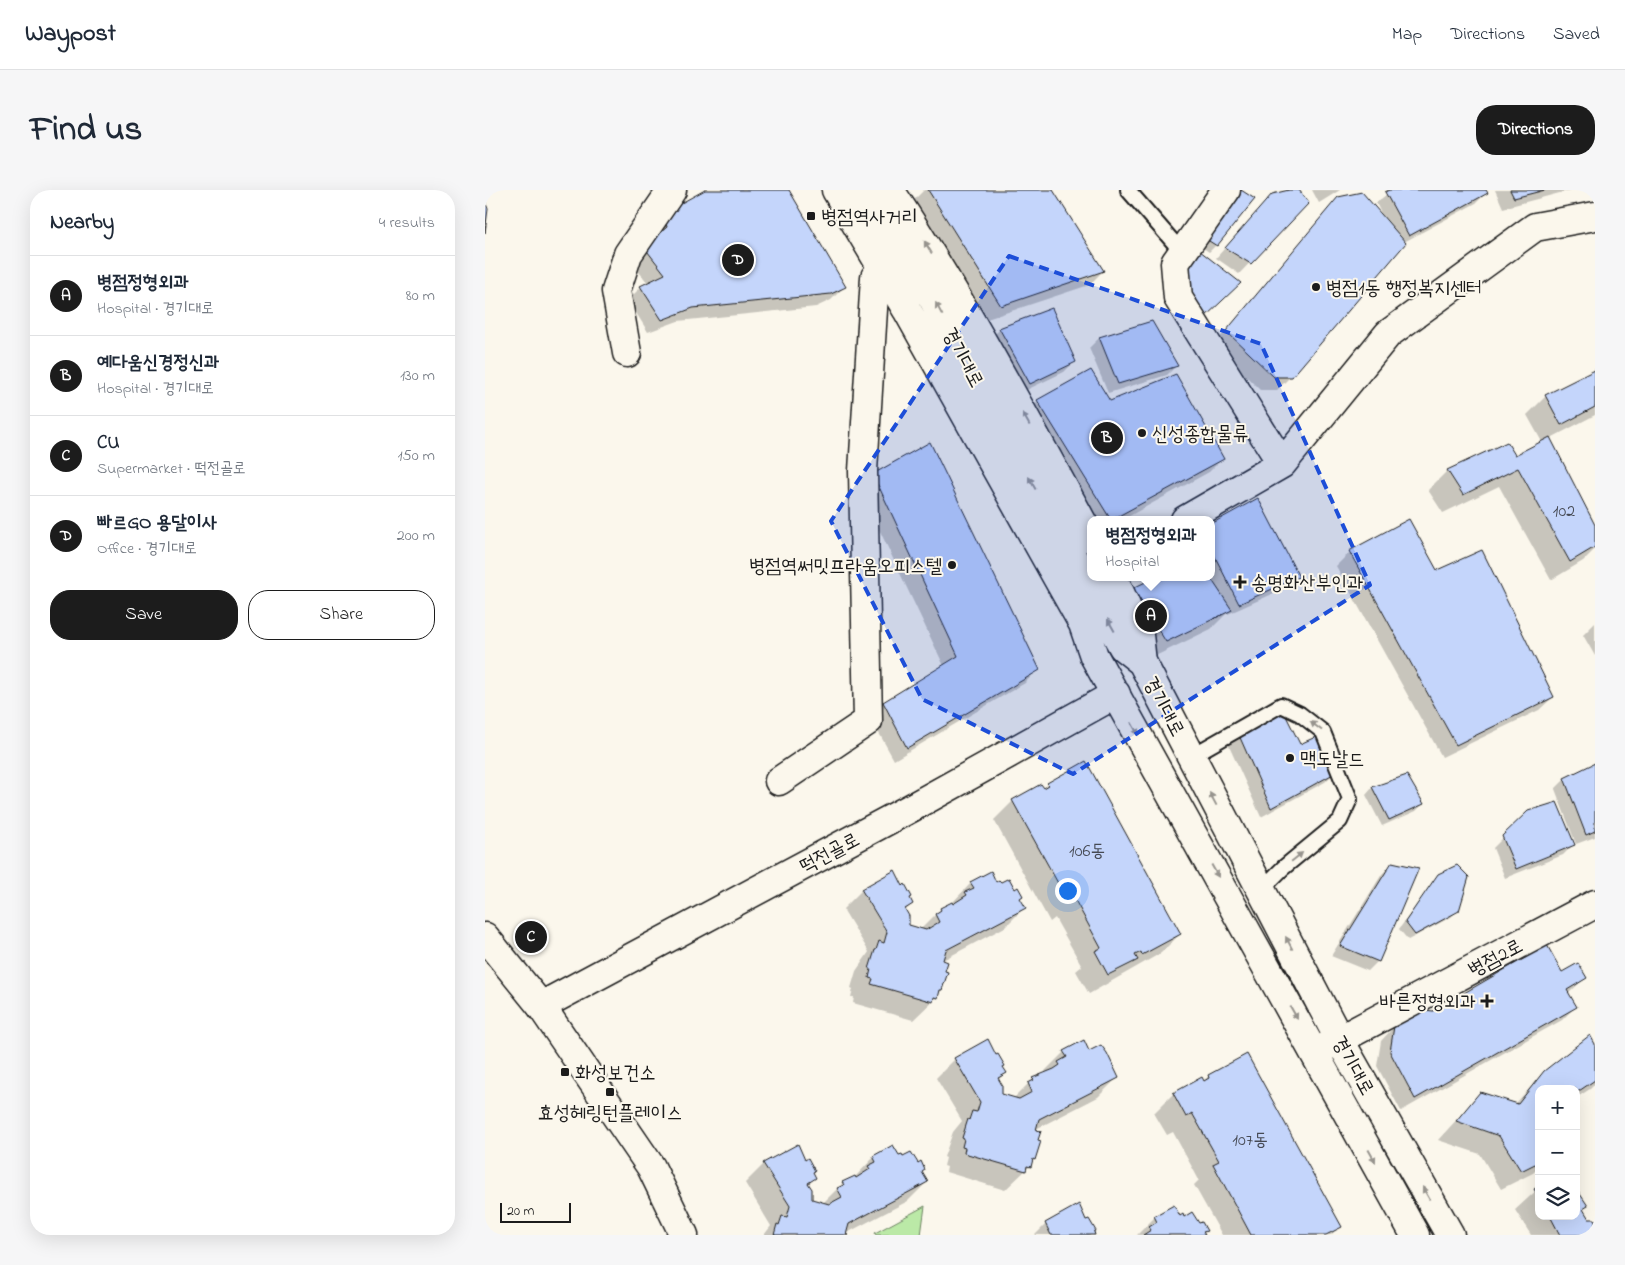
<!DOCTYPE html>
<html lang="en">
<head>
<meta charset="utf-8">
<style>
  body { margin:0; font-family:"Indie Flower","Poor Story",sans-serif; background:#f6f6f7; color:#1f2937 }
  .controls { position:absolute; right:15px; bottom:15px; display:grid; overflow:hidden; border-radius:10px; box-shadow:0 5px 20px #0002 }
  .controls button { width:45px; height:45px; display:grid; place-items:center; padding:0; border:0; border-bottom:1px solid #e0e1e3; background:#fff; color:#1f2937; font:25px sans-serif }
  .scale { position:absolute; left:15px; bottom:12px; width:71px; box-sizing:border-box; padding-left:5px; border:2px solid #1c1c1c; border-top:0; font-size:14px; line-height:18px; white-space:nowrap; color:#1c1c1c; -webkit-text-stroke:4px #fbf7ec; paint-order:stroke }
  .you { position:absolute; left:582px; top:700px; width:18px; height:18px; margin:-12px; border:4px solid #fff; border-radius:50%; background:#1a73e8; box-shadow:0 0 0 8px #1a73e833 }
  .badge { display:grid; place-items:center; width:32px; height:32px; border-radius:50%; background:#1c1c1c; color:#fff; font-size:16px; font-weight:700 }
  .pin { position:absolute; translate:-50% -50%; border:2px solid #fff; box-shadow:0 1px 5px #0006 }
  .popup { position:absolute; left:602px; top:326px; width:128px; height:65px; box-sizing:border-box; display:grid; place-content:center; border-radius:10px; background:#fff; filter:drop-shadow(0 1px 4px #0005); font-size:16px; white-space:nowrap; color:#747a83 }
  .popup b { font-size:19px; color:#1f2937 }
  .popup::after { content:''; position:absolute; left:50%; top:100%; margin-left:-10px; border:10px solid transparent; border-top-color:#fff }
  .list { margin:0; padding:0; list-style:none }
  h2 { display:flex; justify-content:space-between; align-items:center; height:65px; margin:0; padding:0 20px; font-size:21px }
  h2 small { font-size:16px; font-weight:400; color:#747a83 }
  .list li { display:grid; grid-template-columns:32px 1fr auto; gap:15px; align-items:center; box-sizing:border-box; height:80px; padding:0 20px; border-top:1px solid #e0e1e3 }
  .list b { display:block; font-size:19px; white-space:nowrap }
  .list p { margin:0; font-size:16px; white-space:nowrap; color:#747a83 }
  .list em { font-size:16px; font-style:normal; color:#747a83 }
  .actions { display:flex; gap:10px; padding:15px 20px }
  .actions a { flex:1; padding:11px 0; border:1px solid #1c1c1c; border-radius:20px; text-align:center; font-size:18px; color:#1c1c1c }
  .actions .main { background:#1c1c1c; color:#fff }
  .icon { flex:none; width:28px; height:28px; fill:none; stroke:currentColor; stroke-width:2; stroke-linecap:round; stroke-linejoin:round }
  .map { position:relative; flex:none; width:1110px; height:1045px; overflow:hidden; border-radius:20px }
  header { display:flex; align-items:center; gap:30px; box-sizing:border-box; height:70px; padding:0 25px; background:#fff; border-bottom:1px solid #e0e1e3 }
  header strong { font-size:24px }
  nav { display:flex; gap:28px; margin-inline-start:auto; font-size:18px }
  .intro { display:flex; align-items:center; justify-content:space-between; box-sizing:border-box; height:120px; padding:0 30px }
  h1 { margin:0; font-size:35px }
  .button { padding:12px 22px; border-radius:20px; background:#1c1c1c; color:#fff; font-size:18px; font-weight:700 }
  main { display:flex; gap:30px; padding:0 30px }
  aside { flex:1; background:#fff; border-radius:20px; box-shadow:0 5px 20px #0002 }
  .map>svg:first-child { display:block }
</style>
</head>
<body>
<header>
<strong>Waypost</strong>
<nav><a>Map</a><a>Directions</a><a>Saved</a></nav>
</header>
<div class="intro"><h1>Find us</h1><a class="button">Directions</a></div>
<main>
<aside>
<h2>Nearby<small>4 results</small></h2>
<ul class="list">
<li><span class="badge">A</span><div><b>병점정형외과</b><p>Hospital · 경기대로</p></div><em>80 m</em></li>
<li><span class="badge">B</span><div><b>예다움신경정신과</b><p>Hospital · 경기대로</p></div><em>130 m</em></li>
<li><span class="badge">C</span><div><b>CU</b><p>Supermarket · 떡전골로</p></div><em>150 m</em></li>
<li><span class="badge">D</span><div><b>빠르GO 용달이사</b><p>Office · 경기대로</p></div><em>200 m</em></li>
</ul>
<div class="actions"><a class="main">Save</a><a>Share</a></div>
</aside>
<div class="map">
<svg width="1110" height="1045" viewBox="0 0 1110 1045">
  <rect width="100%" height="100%" fill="#fbf7ec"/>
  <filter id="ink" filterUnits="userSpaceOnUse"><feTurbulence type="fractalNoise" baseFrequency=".02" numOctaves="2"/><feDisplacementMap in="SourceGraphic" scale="10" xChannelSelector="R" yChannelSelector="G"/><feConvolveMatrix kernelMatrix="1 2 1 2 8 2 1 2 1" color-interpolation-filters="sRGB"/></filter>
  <g filter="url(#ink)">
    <!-- green -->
    <path fill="#bbe9a7" stroke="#6c8262" d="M 440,1016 L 436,1045 L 391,1045 L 390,1043 Z"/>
    <!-- shadow -->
    <path fill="#0003" d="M 223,0 L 302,0 L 359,97 L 346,110 L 331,117 L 193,131 L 163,142 L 143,110 L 156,97 L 163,93 L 146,72 L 165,37 Z
      M 439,0 L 566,0 L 618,81 L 604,95 L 502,129 L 428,11 Z
      M 812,0 L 822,13 L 754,84 L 731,68 L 787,5 Z
      M 827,0 L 855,0 L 834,13 Z
      M 907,0 L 1000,0 L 1001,3 L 991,13 L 919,52 L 806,186 L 792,200 L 775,200 L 729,155 L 840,23 L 898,27 L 891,13 Z
      M 1010,0 L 1086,0 L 1018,18 Z
      M 745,5 L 731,55 L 724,62 L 711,53 Z
      M 667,132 L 692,175 L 682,185 L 623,203 L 604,158 L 614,148 Z
      M 515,139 L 590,171 L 579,182 L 535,203 L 505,149 Z
      M 1110,181 L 1110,225 L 1064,249 L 1110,338 L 1110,359 L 1098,371 L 1066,390 L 1014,296 L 958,323 L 943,300 L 962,281 L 1021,253 L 1029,266 L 1057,252 L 1042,225 L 1061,206 Z
      M 553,211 L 625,213 L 738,268 L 724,282 L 637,330 L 606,330 L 540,224 Z
      M 388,285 L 553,479 L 540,493 L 409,570 L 385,527 L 399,513 L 459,476 L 375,299 Z
      M 726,336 L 813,387 L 803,397 L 743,424 L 743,422 L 726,439 L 662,470 L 649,399 L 674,387 L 726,387 Z
      M 865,362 L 951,382 L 1068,507 L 1054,520 L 957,567 L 851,376 Z
      M 1110,433 L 1110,466 L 1098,445 Z
      M 753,544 L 814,556 L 850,582 L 840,592 L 776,627 L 743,554 Z
      M 1110,575 L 1110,647 L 1091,654 L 1070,599 L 1080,589 Z
      M 921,586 L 938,614 L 931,621 L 897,636 L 881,605 L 887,598 Z
      M 563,594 L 695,744 L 676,763 L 604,804 L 591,781 L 597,776 L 570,728 L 565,732 L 509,630 L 528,611 L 558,599 Z
      M 1044,622 L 1088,655 L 1078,665 L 1020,688 L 1008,658 Z
      M 908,673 L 893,771 L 883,781 L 846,766 L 897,684 Z
      M 954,685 L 973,720 L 966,727 L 923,750 L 914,739 Z
      M 486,693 L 511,693 L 534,708 L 539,718 L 520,737 L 456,771 L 456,800 L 452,807 L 428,830 L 368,813 L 369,807 L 366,807 L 368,799 L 366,798 L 371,781 L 384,762 L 358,719 L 377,700 L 424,708 L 427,714 L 420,721 L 423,736 L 436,739 L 456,719 L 467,713 Z
      M 1077,783 L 1100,788 L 1083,804 L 1091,816 L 1077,830 L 916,921 L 892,876 L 896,851 L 919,826 L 948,822 Z
      M 1110,853 L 1110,894 L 1105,899 L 1091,908 L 1091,899 L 1054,899 L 1054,977 L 1048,983 L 1016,999 L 995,964 L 953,950 L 996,903 L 1030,914 L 1060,882 Z
      M 579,862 L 604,863 L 632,888 L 613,907 L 549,940 L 549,969 L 544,977 L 520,1000 L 461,982 L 462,977 L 459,976 L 461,968 L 459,967 L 468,942 L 477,931 L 451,888 L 470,869 L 517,877 L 520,883 L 513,890 L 516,905 L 528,909 L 548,889 L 561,884 L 560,881 Z
      M 724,886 L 855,1036 L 846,1045 L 737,1045 L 709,995 L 714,990 L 688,942 L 682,945 L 669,923 L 688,904 L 717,889 L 718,891 Z
      M 389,967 L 414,967 L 436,982 L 442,992 L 423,1011 L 358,1045 L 279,1045 L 286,1036 L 260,993 L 279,974 L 326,982 L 329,988 L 323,995 L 326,1010 L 338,1013 L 358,993 L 370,987 Z
      M 1054,998 L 1054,1026 L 1091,1026 L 1097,1020 L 1103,1031 L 1110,1030 L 1110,1045 L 1046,1045 L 1030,1020 Z
      M 670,1027 L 699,1028 L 720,1040 L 719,1045 L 652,1045 Z
      M 561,1034 L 608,1043 L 609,1045 L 550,1045 Z"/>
    <!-- building -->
    <path fill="#c4d5fb" stroke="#1c1c1c" d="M 220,0 L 304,0 L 361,97 L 346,104 L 208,118 L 177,130 L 155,96 L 180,84 L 159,57 L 182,37 L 178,23 Z
      M 443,0 L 568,0 L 619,81 L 516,116 Z
      M 750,0 L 756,0 L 770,9 L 732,56 L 716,46 Z
      M 804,0 L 814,0 L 824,13 L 766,74 L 740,58 L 787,4 Z
      M 904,0 L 1001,0 L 1003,3 L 924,46 L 900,2 Z
      M 1025,0 L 1060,0 L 1029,8 Z
      M 877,2 L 921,53 L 807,187 L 789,187 L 741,141 L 853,7 Z
      M 0,11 L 3,19 L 0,43 Z
      M 710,57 L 756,93 L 719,128 L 700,104 L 700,75 Z
      M 567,118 L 591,172 L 545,194 L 514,138 Z
      M 667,131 L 693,176 L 633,194 L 614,147 Z
      M 606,180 L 625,211 L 691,184 L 739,269 L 626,330 L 552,210 Z
      M 1110,180 L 1110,217 L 1076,235 L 1060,205 Z
      M 1065,247 L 1110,335 L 1110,357 L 1085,372 L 1033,278 L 978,305 L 962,280 L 1022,252 L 1030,265 Z
      M 445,252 L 555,480 L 422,558 L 398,512 L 473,466 L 388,284 Z
      M 773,308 L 814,387 L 754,414 L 726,359 L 726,334 Z
      M 924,329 L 952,380 L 997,360 L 1069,507 L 971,555 L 864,361 Z
      M 671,387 L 725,387 L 747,420 L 681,452 L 648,398 Z
      M 797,518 L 815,554 L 835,545 L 852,582 L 786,618 L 753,543 Z
      M 601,571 L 696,744 L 657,765 L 656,762 L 650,765 L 653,770 L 623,785 L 610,761 L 616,758 L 590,710 L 584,713 L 527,610 L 556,594 L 559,598 L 564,595 L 562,593 Z
      M 1110,573 L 1110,641 L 1101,645 L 1079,588 Z
      M 922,585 L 939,614 L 904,630 L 887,597 Z
      M 1072,612 L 1090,655 L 1031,679 L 1017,646 L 1043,621 Z
      M 907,672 L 934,678 L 894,772 L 855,756 Z
      M 972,675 L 984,687 L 974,721 L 930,745 L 920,732 L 953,684 Z
      M 410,680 L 418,696 L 420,694 L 427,707 L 425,708 L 428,714 L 420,719 L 424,726 L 424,735 L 441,740 L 454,732 L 450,724 L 456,720 L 455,718 L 467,712 L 468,714 L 482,705 L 480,702 L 489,698 L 485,692 L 506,681 L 511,692 L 514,690 L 516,692 L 524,688 L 530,699 L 533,697 L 538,706 L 535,708 L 541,718 L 461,760 L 458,770 L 463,772 L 460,781 L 463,782 L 457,800 L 455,800 L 453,808 L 449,807 L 448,812 L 386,794 L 388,789 L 384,788 L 386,779 L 384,779 L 390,760 L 391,760 L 394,751 L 399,753 L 402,742 L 376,699 Z
      M 1062,755 L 1077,782 L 1093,773 L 1102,788 L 1082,800 L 1092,817 L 930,909 L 905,862 L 909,836 L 933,819 L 948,821 Z
      M 1105,845 L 1110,854 L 1110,890 L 1091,903 L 1091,899 L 1054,899 L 1054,972 L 1036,981 L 1014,946 L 971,931 L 995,902 L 1033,914 L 1059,881 Z
      M 503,849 L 511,865 L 513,864 L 520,876 L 518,877 L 522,883 L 513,888 L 517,895 L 517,904 L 534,909 L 547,902 L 543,893 L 549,890 L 547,888 L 569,879 L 575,875 L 573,872 L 582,867 L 578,861 L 599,850 L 604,861 L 616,855 L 622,863 L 634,888 L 554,929 L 551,940 L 556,941 L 553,950 L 556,951 L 550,970 L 548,969 L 546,977 L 542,976 L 541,981 L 479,963 L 480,958 L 477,957 L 479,949 L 477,948 L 483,929 L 484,930 L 487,921 L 492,922 L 495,912 L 469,868 Z
      M 762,864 L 857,1037 L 841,1045 L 766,1045 L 728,974 L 734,971 L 707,923 L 701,927 L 688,903 L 717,887 L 719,891 L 724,888 L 723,885 Z
      M 313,954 L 320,970 L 323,968 L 330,981 L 328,982 L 331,988 L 323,993 L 327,999 L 327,1009 L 344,1014 L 357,1007 L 352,998 L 359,995 L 357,992 L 370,986 L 371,988 L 385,979 L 383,976 L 391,972 L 388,966 L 408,955 L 414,965 L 417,964 L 418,966 L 426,962 L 433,973 L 436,971 L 440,980 L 437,982 L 443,992 L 364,1034 L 361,1045 L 363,1045 L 289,1045 L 292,1034 L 294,1035 L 297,1026 L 302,1027 L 305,1016 L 278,973 Z
      M 1054,996 L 1054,1008 L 1049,999 Z
      M 1091,998 L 1103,1016 L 1098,1019 L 1104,1029 L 1110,1029 L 1110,1045 L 1075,1045 L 1065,1026 L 1091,1026 Z
      M 594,1014 L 601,1030 L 604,1029 L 611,1041 L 609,1042 L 610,1045 L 566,1045 L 560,1033 Z
      M 689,1015 L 695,1026 L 698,1024 L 699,1027 L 707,1022 L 714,1033 L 717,1032 L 722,1041 L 718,1042 L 720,1045 L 658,1045 L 666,1040 L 664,1037 L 672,1032 L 669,1026 Z"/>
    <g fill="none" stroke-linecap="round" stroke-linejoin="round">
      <defs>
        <path id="lane" d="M 643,0 L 697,62
          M 703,559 L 717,560 L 796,515 L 815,524 L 838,542 L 865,609 L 855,631 L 798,678 L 776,700"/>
        <path id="street" d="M 741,0 L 690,73 L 693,108 L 797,274
          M 142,163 L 131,101 L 143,64 L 187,0
          M 700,330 L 797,274 L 903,144 L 1050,37 L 1110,26
          M 294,591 L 383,531 L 378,281 L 390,87
          M 56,816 L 426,618 L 631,504"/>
        <path id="secondary" d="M 0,747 L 56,816 L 166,977 L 199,1045
          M 833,861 L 1110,714"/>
        <path id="primary" d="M 351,0 L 422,120 L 598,434 L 609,466 L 930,1045
          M 377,0 L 447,107 L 530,264 L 638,457 L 657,472 L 854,849 L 965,1045
          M 405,0 C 479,112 542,231 606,348
          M 628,387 L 654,445 L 657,472"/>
      </defs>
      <!-- lane casing -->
      <use href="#lane" stroke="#1c1c1c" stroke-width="18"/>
      <!-- street casing -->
      <use href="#street" stroke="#1c1c1c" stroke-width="31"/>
      <!-- secondary casing -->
      <use href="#secondary" stroke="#1c1c1c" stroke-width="31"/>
      <!-- primary casing -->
      <use href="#primary" stroke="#1c1c1c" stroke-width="31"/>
      <!-- lane -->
      <use href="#lane" stroke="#fbf7ec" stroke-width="14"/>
      <!-- street -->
      <use href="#street" stroke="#fbf7ec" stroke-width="28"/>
      <!-- secondary -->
      <use href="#secondary" stroke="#fbf7ec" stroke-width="28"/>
      <!-- primary -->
      <use href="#primary" stroke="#fbf7ec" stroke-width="28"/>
    </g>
    <!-- one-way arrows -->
    <defs><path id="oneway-solid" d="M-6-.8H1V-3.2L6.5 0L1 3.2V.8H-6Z" transform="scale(1.25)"/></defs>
    <g fill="#97948e">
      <use href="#oneway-solid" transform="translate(443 57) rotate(-121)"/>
      <use href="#oneway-solid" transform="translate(454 119) rotate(-118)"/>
      <use href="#oneway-solid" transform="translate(541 229) rotate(-119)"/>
      <use href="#oneway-solid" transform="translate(547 293) rotate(-119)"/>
      <use href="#oneway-solid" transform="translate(626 435) rotate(-119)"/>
      <use href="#oneway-solid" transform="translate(831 536) rotate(-143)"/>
      <use href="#oneway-solid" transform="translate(650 539) rotate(61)"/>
      <use href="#oneway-solid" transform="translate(728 609) rotate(-118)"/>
      <use href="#oneway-solid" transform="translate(812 667) rotate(-39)"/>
      <use href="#oneway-solid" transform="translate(730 681) rotate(61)"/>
      <use href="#oneway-solid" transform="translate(804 753) rotate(-118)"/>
      <use href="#oneway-solid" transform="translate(809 823) rotate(61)"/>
      <use href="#oneway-solid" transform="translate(887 966) rotate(61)"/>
      <use href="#oneway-solid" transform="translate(941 1003) rotate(-119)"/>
    </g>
  </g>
  <!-- marked area -->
  <path fill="#1d4ed8" fill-opacity="0.2" stroke="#1d4ed8" stroke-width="4" stroke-dasharray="10 6" stroke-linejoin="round" d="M 524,66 L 776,154 L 885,395 L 588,584 L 437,509 L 346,331 Z"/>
  <!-- markers -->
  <g fill="#1c1c1c" stroke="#fbf7ec" stroke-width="2">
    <rect x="321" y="21" width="10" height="10" rx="2.5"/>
    <circle cx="831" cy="97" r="5"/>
    <circle cx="657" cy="243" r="5"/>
    <circle cx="467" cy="375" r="5"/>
    <path d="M752.5 384.5h5v5h5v5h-5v5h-5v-5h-5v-5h5z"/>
    <circle cx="805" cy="568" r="5"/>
    <path d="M999.5 803.5h5v5h5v5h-5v5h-5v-5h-5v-5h5z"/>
    <rect x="75" y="877" width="10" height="10" rx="2.5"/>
    <rect x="120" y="897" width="10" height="10" rx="2.5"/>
  </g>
  <g text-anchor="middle" stroke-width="4" stroke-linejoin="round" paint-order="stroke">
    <!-- number labels -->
    <g font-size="18" fill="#464a54">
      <text x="1079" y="326">102</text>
      <text x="602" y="666">106동</text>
      <text x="765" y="955">107동</text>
    </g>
    <!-- poi labels -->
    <g font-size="20" fill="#1c1c1c" stroke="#fbf7ec" text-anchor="start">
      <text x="336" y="33">병점역사거리</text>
      <text x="841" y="104">병점1동 행정복지센터</text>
      <text x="667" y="250">신성종합물류</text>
      <text x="457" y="382" text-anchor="end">병점역써밋프라움오피스텔</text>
      <text x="766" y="399">송명화산부인과</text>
      <text x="815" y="575">맥도날드</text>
      <text x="991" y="818" text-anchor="end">바른정형외과</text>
      <text x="90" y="889">화성보건소</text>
      <text x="125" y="929" text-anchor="middle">효성헤링턴플레이스</text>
    </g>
    <!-- street labels -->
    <g font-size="20" fill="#1c1c1c" stroke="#fbf7ec">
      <text transform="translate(479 167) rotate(62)" y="7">경기대로</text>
      <text transform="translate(680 516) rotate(62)" y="7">경기대로</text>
      <text transform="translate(344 662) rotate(-28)" y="7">떡전골로</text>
      <text transform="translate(1010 767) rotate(-28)" y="7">병점2로</text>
      <text transform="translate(869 875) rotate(61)" y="7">경기대로</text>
    </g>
  </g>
</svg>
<div class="controls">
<button>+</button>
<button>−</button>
<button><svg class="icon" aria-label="layers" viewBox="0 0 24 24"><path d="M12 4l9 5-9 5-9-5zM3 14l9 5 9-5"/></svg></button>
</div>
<div class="scale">20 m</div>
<div class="you"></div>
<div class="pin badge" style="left:666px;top:426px">A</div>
<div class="popup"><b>병점정형외과</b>Hospital</div>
<div class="pin badge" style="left:622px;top:248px">B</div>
<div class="pin badge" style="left:46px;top:747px">C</div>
<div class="pin badge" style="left:253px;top:70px">D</div>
</div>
</main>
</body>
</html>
